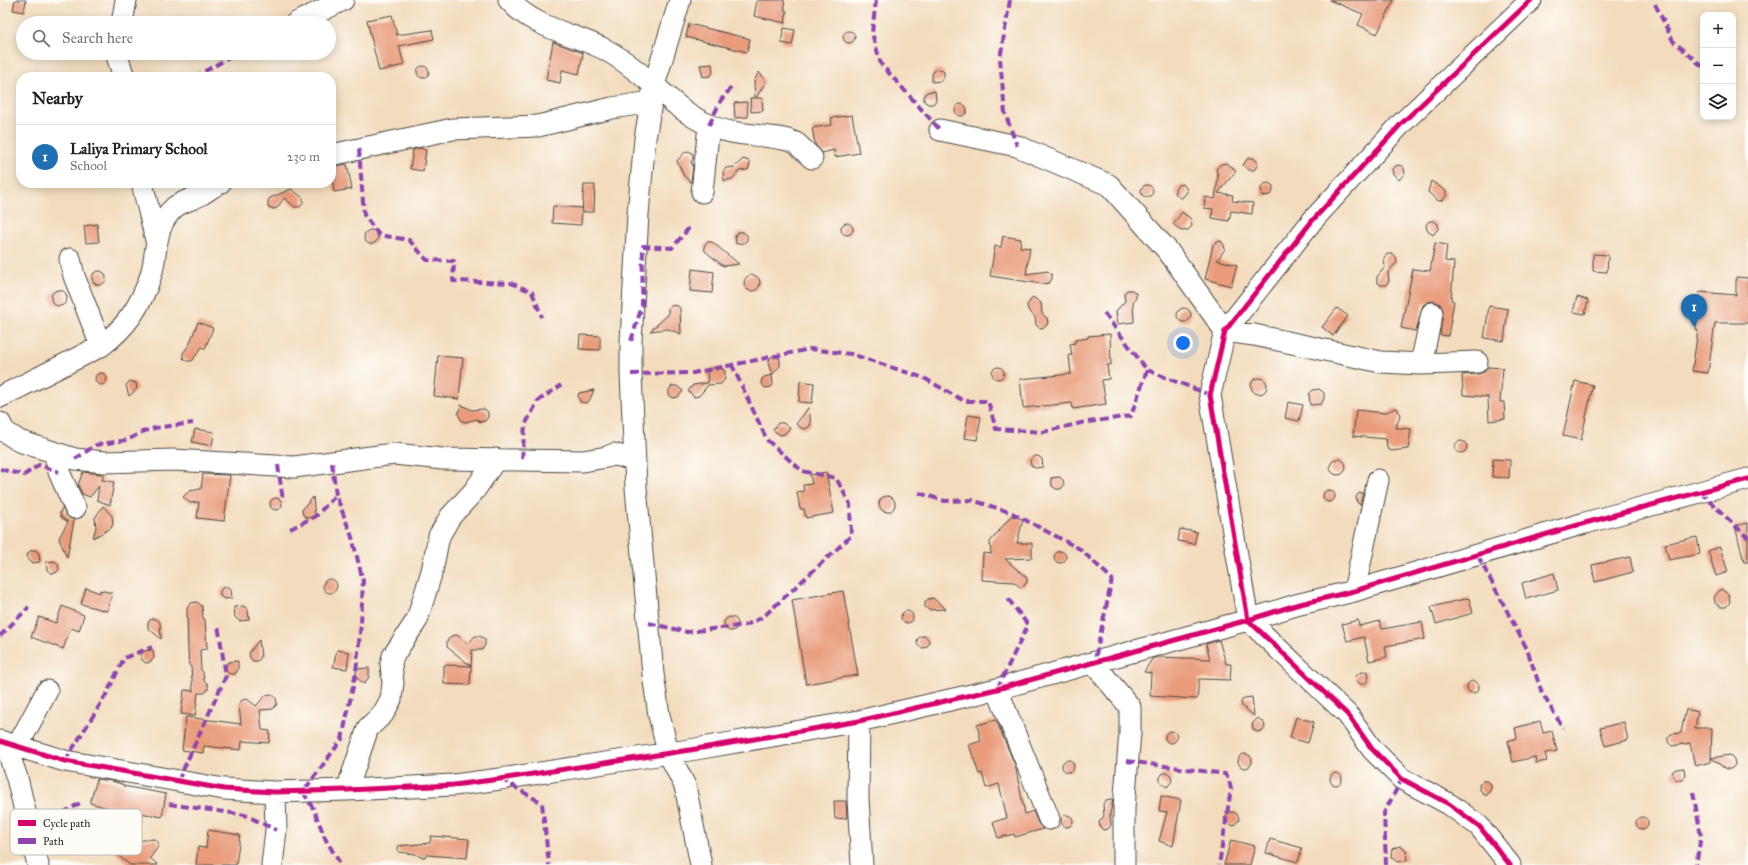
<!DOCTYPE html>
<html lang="en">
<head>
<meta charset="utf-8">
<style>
  body { margin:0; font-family:"IM FELL Great Primer",serif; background:#f2f2f2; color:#202124 }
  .controls { position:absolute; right:12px; top:12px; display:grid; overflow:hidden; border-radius:8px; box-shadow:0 2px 10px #0003 }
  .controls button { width:36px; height:36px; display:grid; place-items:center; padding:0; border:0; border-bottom:1px solid #e0e0e0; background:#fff; color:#202124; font:20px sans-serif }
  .you { position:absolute; left:1183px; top:343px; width:14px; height:14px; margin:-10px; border:3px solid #fff; border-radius:50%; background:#1a73e8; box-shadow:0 0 0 6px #1a73e833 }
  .badge { display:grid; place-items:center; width:26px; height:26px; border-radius:50%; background:#1f6fb2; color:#fff; font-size:13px; font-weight:700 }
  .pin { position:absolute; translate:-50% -33px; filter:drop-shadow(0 1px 2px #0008) }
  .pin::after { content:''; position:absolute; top:21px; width:14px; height:12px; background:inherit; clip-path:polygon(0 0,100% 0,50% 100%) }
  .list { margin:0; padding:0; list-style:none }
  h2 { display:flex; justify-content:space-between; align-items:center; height:52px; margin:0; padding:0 16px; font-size:17px }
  h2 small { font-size:13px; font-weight:400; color:#757577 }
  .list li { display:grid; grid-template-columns:26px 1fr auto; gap:12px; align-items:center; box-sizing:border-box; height:64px; padding:0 16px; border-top:1px solid #e0e0e0 }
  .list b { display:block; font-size:15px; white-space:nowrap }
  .list p { margin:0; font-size:13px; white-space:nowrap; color:#757577 }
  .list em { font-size:13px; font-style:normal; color:#757577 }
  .icon { flex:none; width:22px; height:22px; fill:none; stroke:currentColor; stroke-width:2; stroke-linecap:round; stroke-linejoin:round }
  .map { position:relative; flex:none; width:1748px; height:865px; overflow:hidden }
  .search { position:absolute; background:#fff; box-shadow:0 2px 10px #0003; left:16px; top:16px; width:320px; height:44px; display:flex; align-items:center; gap:10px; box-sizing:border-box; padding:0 14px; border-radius:22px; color:#757577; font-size:15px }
  .panel { position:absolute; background:#fff; box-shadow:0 2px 10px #0003; left:16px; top:72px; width:320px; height:116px; border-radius:16px }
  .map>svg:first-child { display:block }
</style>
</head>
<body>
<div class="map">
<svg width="1748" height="865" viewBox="0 0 1748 865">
  <rect width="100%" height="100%" fill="#fdfcf7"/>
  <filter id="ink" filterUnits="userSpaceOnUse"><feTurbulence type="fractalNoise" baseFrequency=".025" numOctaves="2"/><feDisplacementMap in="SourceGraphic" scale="8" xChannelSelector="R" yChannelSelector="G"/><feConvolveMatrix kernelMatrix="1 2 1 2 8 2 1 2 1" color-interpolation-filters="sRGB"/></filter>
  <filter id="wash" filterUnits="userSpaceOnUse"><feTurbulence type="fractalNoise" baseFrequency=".012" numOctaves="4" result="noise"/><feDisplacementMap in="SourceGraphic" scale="16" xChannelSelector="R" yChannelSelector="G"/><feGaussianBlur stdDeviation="0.9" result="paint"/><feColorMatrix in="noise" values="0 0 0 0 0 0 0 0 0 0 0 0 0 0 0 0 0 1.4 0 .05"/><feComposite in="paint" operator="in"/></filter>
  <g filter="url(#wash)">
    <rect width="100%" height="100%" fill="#f3dcbd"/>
    <g id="blocks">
      <!-- building -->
      <path fill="#e99b7a" d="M 15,0 L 26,0 L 24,12 L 13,10 Z
        M 757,0 L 784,0 L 785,11 L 787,11 L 785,23 L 754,16 Z
        M 1329,0 L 1394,0 L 1377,34 L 1358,25 L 1363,14 Z
        M 392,15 L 397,35 L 432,30 L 434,39 L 399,46 L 404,65 L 379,71 L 367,20 Z
        M 689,24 L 750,39 L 747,52 L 686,37 Z
        M 784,28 L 795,30 L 792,45 L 781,43 Z
        M843 37a6 6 0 1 1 12 0a6 6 0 1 1-12 0Z
        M 553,42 L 583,53 L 579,74 L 562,70 L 560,83 L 546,80 Z
        M 712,64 L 713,73 L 710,76 L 703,77 L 700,65 Z
        M417 72a6 6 0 1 1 12 0a6 6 0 1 1-12 0Z
        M 940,69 L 944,72 L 944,77 L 941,81 L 932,82 L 932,74 L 935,70 Z
        M 759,72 L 765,80 L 765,83 L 756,98 L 762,98 L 763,111 L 751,112 L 750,98 L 755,98 L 754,81 Z
        M 935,91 L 936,100 L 933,104 L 928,104 L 924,101 L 924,96 L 927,92 Z
        M 747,102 L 748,117 L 735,118 L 734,103 Z
        M955 110a6 6 0 1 1 12 0a6 6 0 1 1-12 0Z
        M 852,115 L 859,153 L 835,157 L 834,150 L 822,153 L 815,144 L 812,128 L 832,125 L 831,118 Z
        M 419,148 L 426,150 L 423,171 L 410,169 L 413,150 Z
        M 689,151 L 693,154 L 693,159 L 691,162 L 693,166 L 691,182 L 684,176 L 677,161 L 685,152 Z
        M 1248,158 L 1253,158 L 1257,161 L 1257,166 L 1254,170 L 1249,170 L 1243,165 Z
        M 743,159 L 749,161 L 750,164 L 748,170 L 739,171 L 732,179 L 724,181 L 723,172 L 726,168 L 735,167 Z
        M 1227,163 L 1236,171 L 1218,193 L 1233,195 L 1232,201 L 1253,203 L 1252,214 L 1231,211 L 1229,221 L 1212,218 L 1213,209 L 1204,208 L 1205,197 L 1215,199 L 1218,177 L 1216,169 L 1221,164 Z
        M 347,164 L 352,189 L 334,192 L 331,167 Z
        M 1400,165 L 1404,168 L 1405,173 L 1399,180 L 1393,174 L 1392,169 L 1396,166 Z
        M 1431,181 L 1446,191 L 1446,196 L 1443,200 L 1438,201 L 1428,192 Z
        M 1269,183 L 1273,186 L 1273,191 L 1270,195 L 1262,196 L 1261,187 L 1264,184 Z
        M 1183,184 L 1186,188 L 1187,192 L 1181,199 L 1175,193 L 1175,189 L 1178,185 Z
        M1141 191a6 6 0 1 1 12 0a6 6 0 1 1-12 0Z
        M 584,185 L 595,185 L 594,212 L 582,212 Z
        M 291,189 L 303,198 L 303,203 L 300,207 L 295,207 L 284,198 L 277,208 L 274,209 L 268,207 L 268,201 L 270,198 Z
        M 553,206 L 582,208 L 581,225 L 552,223 Z
        M 1182,212 L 1191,219 L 1192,226 L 1188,230 L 1181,231 L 1173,224 Z
        M 1429,221 L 1434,221 L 1438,224 L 1438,229 L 1433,235 L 1427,230 L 1426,225 Z
        M841 229a6 6 0 1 1 12 0a6 6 0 1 1-12 0Z
        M 97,224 L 99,242 L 86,243 L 84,226 Z
        M364 237a7 7 0 1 1 14 0a7 7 0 1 1-14 0Z
        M 738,232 L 743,232 L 747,235 L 747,240 L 744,243 L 736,244 L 735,236 Z
        M 1003,236 L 1021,239 L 1020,247 L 1030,248 L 1026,274 L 1048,271 L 1052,275 L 1052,279 L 1049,283 L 1042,284 L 990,276 L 995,246 L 1001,247 Z
        M 1221,241 L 1224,245 L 1225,249 L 1217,260 L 1237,265 L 1231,286 L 1205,279 L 1213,245 L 1216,242 Z
        M 707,242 L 712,242 L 739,264 L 723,266 L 705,251 L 704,246 Z
        M 1435,243 L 1447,245 L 1445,261 L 1454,262 L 1451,300 L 1454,301 L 1448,336 L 1440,335 L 1443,310 L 1440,304 L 1434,301 L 1428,302 L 1423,305 L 1416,331 L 1401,328 L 1413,269 L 1430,271 Z
        M 1387,254 L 1392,254 L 1396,257 L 1397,262 L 1388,272 L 1389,281 L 1386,285 L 1381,285 L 1377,282 L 1377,277 L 1385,267 L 1384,258 Z
        M 1593,254 L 1608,255 L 1607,272 L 1593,271 Z
        M 692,269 L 714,272 L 712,293 L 690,291 Z
        M92 278a7 7 0 1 1 14 0a7 7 0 1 1-14 0Z
        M744 283a8 8 0 1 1 16 0a8 8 0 1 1-16 0Z
        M 1736,277 L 1748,278 L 1748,323 L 1715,323 L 1708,373 L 1692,371 L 1698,330 L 1696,330 L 1699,292 L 1736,295 Z
        M51 298a8 8 0 1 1 16 0a8 8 0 1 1-16 0Z
        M 1127,290 L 1132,290 L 1136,293 L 1136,298 L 1133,302 L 1134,322 L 1118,324 L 1116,311 L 1125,301 L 1124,294 Z
        M 1033,297 L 1041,303 L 1042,314 L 1047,318 L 1048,323 L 1045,327 L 1040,328 L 1036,325 L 1035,317 L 1028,310 L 1027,305 Z
        M 1577,297 L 1588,300 L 1585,314 L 1573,312 Z
        M 676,305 L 680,308 L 681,334 L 668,329 L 650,331 L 668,315 L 668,309 L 671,306 Z
        M 1489,306 L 1508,309 L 1504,341 L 1484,338 Z
        M1177 315a7 7 0 1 1 14 0a7 7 0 1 1-14 0Z
        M 1337,308 L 1348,316 L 1333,336 L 1322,327 Z
        M 198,322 L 213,328 L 205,349 L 202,347 L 192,361 L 187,361 L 183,358 L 183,353 L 189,345 Z
        M 1110,334 L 1111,365 L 1107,365 L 1109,379 L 1102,380 L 1106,404 L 1073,409 L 1072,403 L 1023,408 L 1020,379 L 1071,374 L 1069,355 L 1072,355 L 1070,344 L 1075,343 L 1075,340 L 1088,338 L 1088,336 Z
        M 580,335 L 600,336 L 600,350 L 579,349 Z
        M 438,356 L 463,358 L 459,399 L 434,396 Z
        M 774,356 L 780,359 L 780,366 L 772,375 L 773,385 L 771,387 L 765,388 L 761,383 L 762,379 L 764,377 L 772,375 L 768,363 L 771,357 Z
        M992 373a6 6 0 1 1 12 0a6 6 0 1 1-12 0Z
        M 719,367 L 725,371 L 725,379 L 721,384 L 708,385 L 699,396 L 694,397 L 688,391 L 693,385 L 708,383 L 707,373 L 712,368 Z
        M 1488,367 L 1503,368 L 1500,402 L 1504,402 L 1505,419 L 1489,421 L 1488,397 L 1463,395 L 1462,375 L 1478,374 L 1484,372 Z
        M95 379a6 6 0 1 1 12 0a6 6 0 1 1-12 0Z
        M1251 386a8 8 0 1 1 16 0a8 8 0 1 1-16 0Z
        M 130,381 L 136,383 L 137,389 L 129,396 L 126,385 Z
        M 800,381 L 814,383 L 812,403 L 799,402 Z
        M 1575,381 L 1593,385 L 1581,440 L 1563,436 Z
        M 672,386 L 677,386 L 683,391 L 678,397 L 673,398 L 669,395 L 669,390 Z
        M 1319,389 L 1324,393 L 1324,399 L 1321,404 L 1310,405 L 1309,394 L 1313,390 Z
        M 594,390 L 589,401 L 586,403 L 580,402 L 578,396 L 579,393 Z
        M 1288,402 L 1303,405 L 1299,421 L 1285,418 Z
        M 461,405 L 472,410 L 484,409 L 488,412 L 488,417 L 485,421 L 480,422 L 477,419 L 466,422 L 462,421 L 458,414 Z
        M 809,407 L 811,425 L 807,428 L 803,429 L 796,424 Z
        M 1395,408 L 1398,409 L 1400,415 L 1396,428 L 1411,429 L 1408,449 L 1391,451 L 1387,448 L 1386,439 L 1353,436 L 1356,410 L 1385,413 Z
        M 968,415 L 981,417 L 977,440 L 964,438 Z
        M 778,423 L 783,423 L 790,428 L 784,434 L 780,435 L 773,430 Z
        M 195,429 L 214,432 L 212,446 L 192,442 Z
        M1455 447a6 6 0 1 1 12 0a6 6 0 1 1-12 0Z
        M 1034,456 L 1038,456 L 1042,459 L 1043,467 L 1035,468 L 1031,465 L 1030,460 Z
        M1330 467a8 8 0 1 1 16 0a8 8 0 1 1-16 0Z
        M 1493,459 L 1510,460 L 1509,478 L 1492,477 Z
        M 83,472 L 101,474 L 104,475 L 102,480 L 114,482 L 110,505 L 97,500 L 99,486 L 90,497 L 82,494 L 78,485 Z
        M 826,472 L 834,513 L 806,518 L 804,509 L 800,509 L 797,492 L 804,491 L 803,485 L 812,484 L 810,475 Z
        M 203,474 L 230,475 L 224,521 L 197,518 L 199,502 L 190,503 L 183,497 L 189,491 L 201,489 Z
        M 1060,477 L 1063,480 L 1064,485 L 1061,489 L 1056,489 L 1052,486 L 1051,478 Z
        M1323 496a6 6 0 1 1 12 0a6 6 0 1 1-12 0Z
        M 1359,493 L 1363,493 L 1360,505 L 1357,502 L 1356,497 Z
        M879 504a8 8 0 1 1 16 0a8 8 0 1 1-16 0Z
        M 313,497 L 315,517 L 307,518 L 303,515 L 302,510 Z
        M270 504a6 6 0 1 1 12 0a6 6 0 1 1-12 0Z
        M 103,506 L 112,516 L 113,524 L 111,528 L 93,538 L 96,527 L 95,518 Z
        M 62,508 L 68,517 L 74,520 L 67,558 L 59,539 L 60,536 L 68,522 L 61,517 L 60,513 Z
        M 1011,516 L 1023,519 L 1017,543 L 1032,543 L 1032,558 L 1005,559 L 1027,578 L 1027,582 L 1024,586 L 1020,587 L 1014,582 L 982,580 L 983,553 L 991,554 L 990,542 Z
        M 1748,523 L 1748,562 L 1744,562 L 1735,526 Z
        M 1180,529 L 1197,532 L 1194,544 L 1178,541 Z
        M 1697,537 L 1700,554 L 1669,560 L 1665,544 Z
        M 1720,547 L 1728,572 L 1716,576 L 1708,551 Z
        M 35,550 L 39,553 L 40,562 L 32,563 L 28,559 L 27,555 L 30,551 Z
        M1054 557a6 6 0 1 1 12 0a6 6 0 1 1-12 0Z
        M 1630,557 L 1633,572 L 1595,582 L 1592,565 Z
        M 55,561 L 58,564 L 59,569 L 56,573 L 51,573 L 47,570 L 46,562 Z
        M 1554,573 L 1558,590 L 1526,599 L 1522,583 Z
        M323 586a7 7 0 1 1 14 0a7 7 0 1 1-14 0Z
        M 223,587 L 228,587 L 231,590 L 232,598 L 224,599 L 220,596 L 220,591 Z
        M 86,588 L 100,593 L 100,590 L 112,593 L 107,611 L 81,604 Z
        M 1721,589 L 1729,595 L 1730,602 L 1726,607 L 1720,607 L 1715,603 L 1714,597 Z
        M 843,591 L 858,675 L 806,684 L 792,600 Z
        M 933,598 L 946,609 L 929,610 L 925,607 L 925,602 L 928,599 Z
        M 1469,598 L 1473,613 L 1436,624 L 1431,607 Z
        M 197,602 L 202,606 L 203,619 L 205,619 L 207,649 L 200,650 L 201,670 L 203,672 L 204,681 L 208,684 L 208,689 L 205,693 L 198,693 L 195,716 L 181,714 L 184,690 L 193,691 L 191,667 L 189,665 L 188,650 L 187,608 L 191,603 Z
        M 62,606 L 84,615 L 79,631 L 71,628 L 63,649 L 31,637 L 39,617 L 56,623 Z
        M 244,606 L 248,610 L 249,620 L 239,621 L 235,617 L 234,607 Z
        M901 617a6 6 0 1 1 12 0a6 6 0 1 1-12 0Z
        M724 624a7 7 0 1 1 14 0a7 7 0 1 1-14 0Z
        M 151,619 L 156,619 L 160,622 L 161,639 L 148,628 L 148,623 Z
        M 1358,620 L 1359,626 L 1380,621 L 1382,629 L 1422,622 L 1425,639 L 1385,646 L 1387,657 L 1369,661 L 1364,637 L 1347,641 L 1342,624 Z
        M 457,635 L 468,644 L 475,636 L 480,636 L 485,639 L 485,645 L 482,650 L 472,650 L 470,685 L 444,684 L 444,665 L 471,666 L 447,647 L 447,641 L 451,636 Z
        M917 642a6 6 0 1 1 12 0a6 6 0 1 1-12 0Z
        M 259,640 L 261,657 L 258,661 L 253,661 L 250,658 L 249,653 Z
        M 1219,640 L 1226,664 L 1231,664 L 1230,680 L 1199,679 L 1197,699 L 1150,696 L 1151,673 L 1144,672 L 1152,659 L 1158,657 L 1210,659 L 1206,644 Z
        M 153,650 L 154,658 L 150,662 L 146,663 L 142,660 L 141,655 L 144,651 Z
        M 337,650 L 349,652 L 347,669 L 333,667 Z
        M 238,661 L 238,670 L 235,674 L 230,674 L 226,671 L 226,666 L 229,662 Z
        M 369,668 L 369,677 L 364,684 L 357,678 L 356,669 Z
        M 1367,671 L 1368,680 L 1365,684 L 1360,684 L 1357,681 L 1356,676 L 1359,673 Z
        M1467 687a6 6 0 1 1 12 0a6 6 0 1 1-12 0Z
        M 272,694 L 276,698 L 277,704 L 273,709 L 260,710 L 262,730 L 270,731 L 269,743 L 242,741 L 241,750 L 204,746 L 203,753 L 182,750 L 186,717 L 241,724 L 239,704 L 242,700 L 247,699 L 256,706 L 266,695 Z
        M 1252,697 L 1254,716 L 1242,706 L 1241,702 L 1244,698 Z
        M 1686,709 L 1698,712 L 1695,728 L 1712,728 L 1711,762 L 1695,766 L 1690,743 L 1672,746 L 1668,742 L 1668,738 L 1671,734 L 1681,733 Z
        M 1296,717 L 1314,722 L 1308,743 L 1290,738 Z
        M 1258,718 L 1264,723 L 1265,728 L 1261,731 L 1257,732 L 1253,729 L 1252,724 Z
        M 996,720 L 1015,765 L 1025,814 L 1033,811 L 1038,823 L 1043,829 L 1015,837 L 1014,834 L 998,838 L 993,822 L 1007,818 L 999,784 L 986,788 L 982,773 L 979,774 L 969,745 L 981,741 L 977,725 Z
        M 1540,721 L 1543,733 L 1552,731 L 1557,751 L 1545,753 L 1547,761 L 1536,763 L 1535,757 L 1513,762 L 1508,741 L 1517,738 L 1515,728 Z
        M 1624,722 L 1628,740 L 1605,746 L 1600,728 Z
        M1165 737a6 6 0 1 1 12 0a6 6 0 1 1-12 0Z
        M1238 761a7 7 0 1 1 14 0a7 7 0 1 1-14 0Z
        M 1730,755 L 1734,759 L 1735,765 L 1731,769 L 1726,769 L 1711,758 Z
        M1062 766a6 6 0 1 1 12 0a6 6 0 1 1-12 0Z
        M 1684,768 L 1685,776 L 1682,780 L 1677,780 L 1673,777 L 1672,772 L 1676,769 Z
        M1330 779a6 6 0 1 1 12 0a6 6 0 1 1-12 0Z
        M 1163,773 L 1168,773 L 1171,776 L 1172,781 L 1167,787 L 1160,782 L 1160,777 Z
        M 97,779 L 112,781 L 124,785 L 123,786 L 166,794 L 162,817 L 140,813 L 135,841 L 154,839 L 158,842 L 158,847 L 150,858 L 158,865 L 130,865 L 106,845 L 122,849 L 121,832 L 134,817 L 121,814 L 122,812 L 90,803 Z
        M 1482,781 L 1487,781 L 1491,784 L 1491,789 L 1486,796 L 1480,790 L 1479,785 Z
        M 1161,796 L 1181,800 L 1173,846 L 1159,841 L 1167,812 L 1159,811 Z
        M 1111,799 L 1113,800 L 1110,814 L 1111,825 L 1108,829 L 1103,830 L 1100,827 L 1099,822 L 1104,816 L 1103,804 L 1106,800 Z
        M 834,801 L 846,801 L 847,818 L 835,819 Z
        M 1229,812 L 1234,812 L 1238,815 L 1239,820 L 1233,826 L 1224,819 Z
        M1061 821a6 6 0 1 1 12 0a6 6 0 1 1-12 0Z
        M1636 823a6 6 0 1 1 12 0a6 6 0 1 1-12 0Z
        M 208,830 L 240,835 L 236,865 L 196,865 L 198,847 L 206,848 Z
        M 431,836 L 469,839 L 467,858 L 427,855 L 425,857 L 420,857 L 416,854 L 398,852 L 398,846 L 430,843 Z
        M 1270,839 L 1302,848 L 1298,862 L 1266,853 Z
        M 1231,840 L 1255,846 L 1250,865 L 1224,865 Z
        M 1400,846 L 1406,851 L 1407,860 L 1397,862 L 1391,857 L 1392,849 Z"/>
    </g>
  </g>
  <g filter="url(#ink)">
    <use href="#blocks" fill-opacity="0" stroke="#494641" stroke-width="1"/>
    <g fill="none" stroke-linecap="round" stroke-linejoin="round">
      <defs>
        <path id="minor" d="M 509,0 C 533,28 572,33 604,49 C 622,58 639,73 654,85 L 645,139 L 638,214 L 631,341 L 631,374 L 636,488 L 653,674 L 659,715 L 668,752 L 685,786 L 701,865
          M 680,0 L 654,85 C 670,100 688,116 709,125 C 732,136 763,134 788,140 L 796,143 L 812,158
          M 122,23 L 126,0
          M 296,23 L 343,0
          M 116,53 L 124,77
          M 940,130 L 1017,146 L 1109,185 L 1168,251 L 1225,331 L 1254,335 L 1381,362 L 1421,364 L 1477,362
          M 331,155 L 453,129 L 538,126 L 612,108 L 651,102
          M 142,183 L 156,240
          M 702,192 L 709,125
          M 70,259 L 74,276 L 101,346
          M 1421,364 L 1432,313
          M 0,397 L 101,346 C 127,327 141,305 151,275 C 158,251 153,226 175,207 C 183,201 194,199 202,194 C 209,190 213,186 220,183
          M 0,423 L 4,431 L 19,441 L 75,459 L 105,462 L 173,460 L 294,467 L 394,454 L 443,459 L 583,461 L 607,457 L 614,454 L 635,461
          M 54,452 L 59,472 L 75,508
          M 1354,591 L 1378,480
          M 1094,664 L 1130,707 L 1130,732 L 1124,808 L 1124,865
          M 997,689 L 1049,819
          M 859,721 L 858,799 L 862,865
          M 0,741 L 65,761 L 224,789 L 275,792 L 347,790 L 454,785 L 500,779 L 696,749 L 859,721 L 997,689 L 1248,620 L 1296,605 L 1354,591 L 1585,523 L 1748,479
          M 5,743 L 17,778 L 38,865
          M 17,747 L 47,691
          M 347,790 L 368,728 L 383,714 L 391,699 L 393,683 L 391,664 L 393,656 L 417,620 L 432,571 L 439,536 L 450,517 L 474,491 L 496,459
          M 272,865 L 276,830 L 275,792
          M 1510,865 L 1479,826 L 1449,804 L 1402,779 L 1372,749 L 1348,715 L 1248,620 L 1210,395 L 1225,331 L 1312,221 L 1402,123 L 1531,0"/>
      </defs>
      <!-- minor casing -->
      <use href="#minor" stroke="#494641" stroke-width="23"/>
      <!-- minor -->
      <use href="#minor" stroke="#fff" stroke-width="21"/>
      <!-- quiet -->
      <path stroke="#8e44ad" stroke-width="4" stroke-dasharray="8 4" stroke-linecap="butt" d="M 876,0 L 872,33 L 881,64 L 940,130
        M 1010,0 L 1000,59 L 1005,113 L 1017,146
        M 1655,4 L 1673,41 L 1703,67
        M 194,77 L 238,53
        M 709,125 L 721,100 L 731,88
        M 359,149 L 364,215 L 379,235 L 409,240 L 427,260 L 454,261 L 453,281 L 511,283 L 532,292 L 542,317
        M 1104,313 L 1147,370 L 1210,395
        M 631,341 L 642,306 L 643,246 L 672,248 L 689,228
        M 631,374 L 693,373 L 810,349 L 851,354 L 924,378 L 964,401 L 988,401 L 996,429 L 1043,432 L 1081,423 L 1131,416 L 1147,370
        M 75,459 L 96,445 L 127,440 L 142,432 L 155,428 L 193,423
        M 522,459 L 525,425 L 538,401 L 561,385
        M 332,463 L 336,495 L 352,537 L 363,581 L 361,623 L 356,672 L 342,739 L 303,792 L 313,808 L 326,840 L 341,865
        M 278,465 L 283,501
        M 0,469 L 24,475 L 39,465 L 59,472
        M 1700,492 L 1748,538
        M 919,493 L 945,501 L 972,500 L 1012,513 L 1080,549 L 1112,579 L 1094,664
        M 290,529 L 316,516 L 336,495
        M 1478,556 L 1527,649 L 1542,693 L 1563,728
        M 649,623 L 687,632 L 746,625 L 763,617 L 851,536 L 850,504 L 836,478 L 802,471 L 767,440 L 732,365
        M 0,636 L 29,607
        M 997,689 L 1028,625 L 1006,596
        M 65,761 L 106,695 L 124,658 L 152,647
        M 1127,761 L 1225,774 L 1229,780 L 1231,789 L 1219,865
        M 501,779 L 542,803 L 549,865
        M 178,781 L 226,676 L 218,625
        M 1693,792 L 1701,836 L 1696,865
        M 169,804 L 245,815 L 276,830
        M 31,831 L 82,802
        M 1386,865 L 1384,813 L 1402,779"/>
      <defs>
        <path id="cycleway" d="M 0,741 L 65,761 L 224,789 L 275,792 L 347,790 L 454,785 L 500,779 L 696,749 L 859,721 L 997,689 L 1248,620 L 1296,605 L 1354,591 L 1585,523 L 1748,479
          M 1510,865 L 1479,826 L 1449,804 L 1402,779 L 1372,749 L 1348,715 L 1248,620 L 1210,395 L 1225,331 L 1312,221 L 1402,123 L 1531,0"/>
      </defs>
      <!-- cycleway casing -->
      <use href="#cycleway" stroke="#fdfcf7" stroke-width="8"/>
      <!-- cycleway -->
      <use href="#cycleway" stroke="#d6006c" stroke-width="5"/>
    </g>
  </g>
  <!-- legend -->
  <rect x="10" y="809" width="132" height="46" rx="6" fill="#fdfcf7" stroke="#bebdba" stroke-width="1"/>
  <rect x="18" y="820" width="18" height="6" fill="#d6006c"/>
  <rect x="18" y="838" width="18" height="6" fill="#8e44ad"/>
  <g font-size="11" fill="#2b2b2b">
    <text x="43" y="827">Cycle path</text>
    <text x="43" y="845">Path</text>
  </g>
</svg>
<div class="controls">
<button>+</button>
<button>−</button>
<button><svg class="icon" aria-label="layers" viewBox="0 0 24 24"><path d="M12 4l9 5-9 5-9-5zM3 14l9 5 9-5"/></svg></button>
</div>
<div class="you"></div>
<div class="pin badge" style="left:1694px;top:327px">1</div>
<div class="search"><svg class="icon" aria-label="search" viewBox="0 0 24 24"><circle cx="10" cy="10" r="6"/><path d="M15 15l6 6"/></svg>Search here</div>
<section class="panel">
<h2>Nearby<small></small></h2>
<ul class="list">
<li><span class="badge">1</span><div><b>Laliya Primary School</b><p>School</p></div><em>230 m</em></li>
</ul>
</section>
</div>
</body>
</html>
